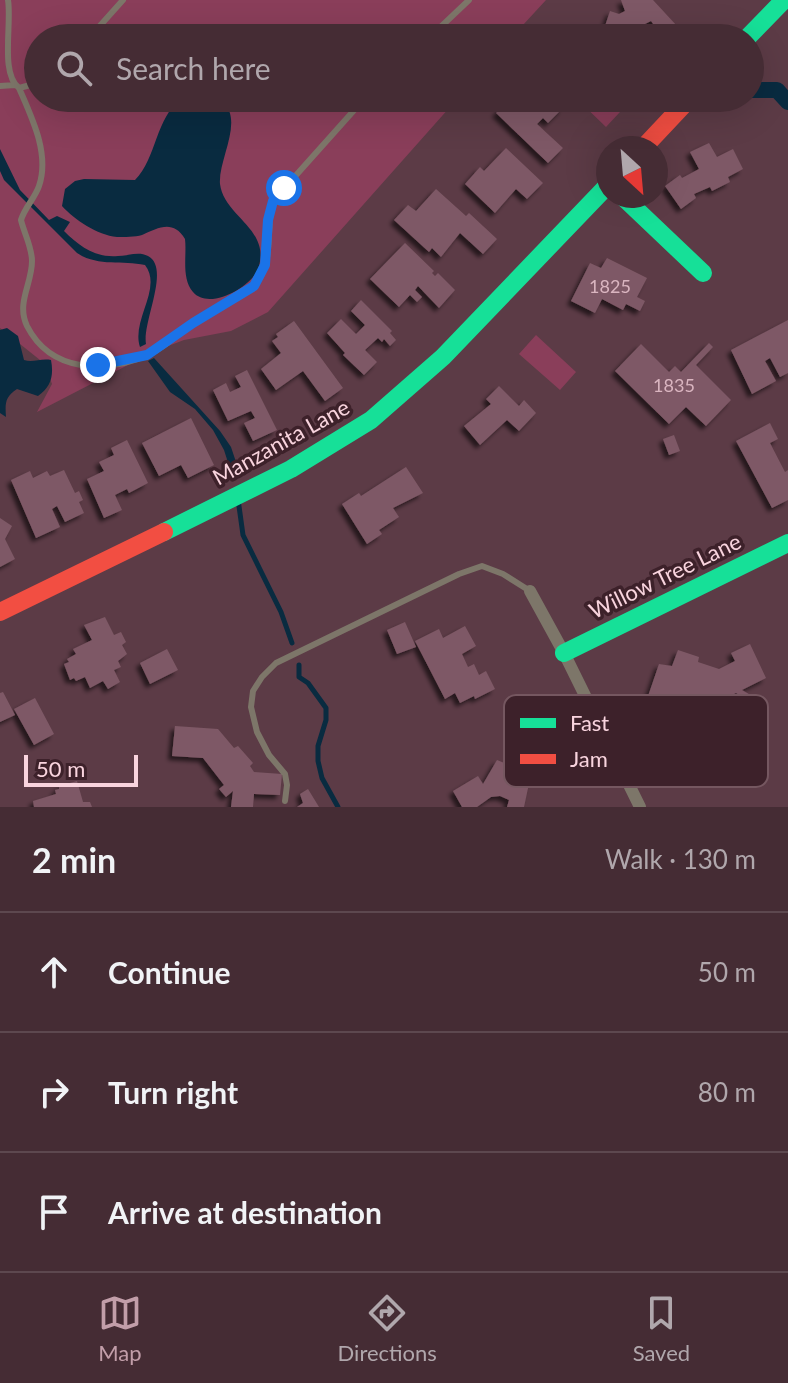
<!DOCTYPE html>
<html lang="en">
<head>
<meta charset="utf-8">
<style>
  body { margin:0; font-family:Lato,sans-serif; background:#4c343c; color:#f1f3f6 }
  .compass { position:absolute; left:596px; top:136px; width:72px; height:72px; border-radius:50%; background:#452c34; box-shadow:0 8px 32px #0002; rotate:154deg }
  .scale { position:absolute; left:24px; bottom:20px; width:114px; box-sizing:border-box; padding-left:8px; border:4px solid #f9d4de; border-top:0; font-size:22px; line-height:28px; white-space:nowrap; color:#f9d4de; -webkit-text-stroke:6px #3d212a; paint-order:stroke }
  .stop { position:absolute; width:24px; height:24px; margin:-18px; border:6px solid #1a73e8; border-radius:50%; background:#fff }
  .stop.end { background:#1a73e8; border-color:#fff; box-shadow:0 2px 8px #0008 }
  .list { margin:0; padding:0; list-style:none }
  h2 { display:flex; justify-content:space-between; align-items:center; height:104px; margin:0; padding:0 32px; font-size:34px }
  h2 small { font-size:26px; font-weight:400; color:#b0a7ac }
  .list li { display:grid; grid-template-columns:52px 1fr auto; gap:24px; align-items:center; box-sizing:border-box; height:120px; padding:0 32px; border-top:2px solid #5d484f }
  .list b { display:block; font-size:30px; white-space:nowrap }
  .list em { font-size:26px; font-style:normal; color:#b0a7ac }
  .icon { flex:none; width:44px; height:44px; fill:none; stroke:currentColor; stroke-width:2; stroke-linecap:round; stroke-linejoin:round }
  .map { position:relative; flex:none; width:788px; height:807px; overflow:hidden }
  .search { position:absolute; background:#452c34; box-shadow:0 8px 32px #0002; left:24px; right:24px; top:24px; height:88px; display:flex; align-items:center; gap:20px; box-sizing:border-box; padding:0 28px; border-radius:44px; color:#b0a7ac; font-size:30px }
  .sheet { height:464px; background:#452c34 }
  nav { display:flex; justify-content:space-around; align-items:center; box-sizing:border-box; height:112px; border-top:2px solid #5d484f; background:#452c34; font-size:22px; color:#b0a7ac }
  nav a { display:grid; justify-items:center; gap:4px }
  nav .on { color:#c29ea9 }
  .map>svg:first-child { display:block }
</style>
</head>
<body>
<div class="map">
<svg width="788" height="807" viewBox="0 0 788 807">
  <defs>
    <filter id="shadow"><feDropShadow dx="-4" dy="4" stdDeviation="2" flood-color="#0009"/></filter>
  </defs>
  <rect width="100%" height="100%" fill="#5c3b46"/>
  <!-- green -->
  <path fill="#8a3e5a" d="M 0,0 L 546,0 L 511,38 L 38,38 L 38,98 L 458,98 L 268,312 L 231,331 L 184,340 L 155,351 L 37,412 L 52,384 L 45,364 L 0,328 Z
    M 576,98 L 633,98 L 606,127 Z
    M 536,335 L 576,372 L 560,390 L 519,354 Z"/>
  <!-- water -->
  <path fill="#092b40" d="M 182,98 C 194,98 214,95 223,102 C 244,121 218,160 220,184 C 224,217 272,229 258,269 C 251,287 209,311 193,292 C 181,278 187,255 185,239 C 173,219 158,228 142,235 C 135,237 124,237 117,237 C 97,235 75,220 62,206 L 65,189 L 75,181 L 84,179 L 135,180 C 157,158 155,118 182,98 Z
    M 0,149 L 20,190 L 49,220 L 57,216 L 70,222 L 64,231 C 79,246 95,258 118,256 C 129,256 138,251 148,256 C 171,268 142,322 146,344 L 140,347 C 131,320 163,288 145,265 C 122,260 98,267 77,253 L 4,180 L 0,171 Z
    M 7,328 L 18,336 L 24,360 C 33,363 41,358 51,360 C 54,376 51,387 38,396 L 17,389 C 5,397 5,403 6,417 L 0,413 L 0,330 Z
    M 154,358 L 220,431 L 231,447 L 240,474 L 233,478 L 224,450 L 213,430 L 195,409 L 170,392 L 148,361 Z"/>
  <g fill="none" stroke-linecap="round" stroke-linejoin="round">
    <!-- stream -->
    <path stroke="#092b40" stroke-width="5" d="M 238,499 L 243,535 L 281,612 L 292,643
      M 299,665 L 299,677 L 308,683 L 326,708 L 326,720 L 318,746 L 318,761 L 322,778 L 338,807"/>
    <!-- canal -->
    <path stroke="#092b40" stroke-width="16" d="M 750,90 L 777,90 L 788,102"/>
  </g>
  <!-- building -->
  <path fill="#7e5966" filter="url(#shadow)" d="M 621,0 L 653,0 L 677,26 L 683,38 L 663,38 L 651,21 L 623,35 L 604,29 L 610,11 L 619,14 L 625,11 Z
    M 511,98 L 553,98 L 563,108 L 548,123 L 543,118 L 537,124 L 563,148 L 548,163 L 496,113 Z
    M 709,143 L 717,157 L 733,149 L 743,169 L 728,177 L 730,182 L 712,191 L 710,187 L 694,194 L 696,198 L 681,209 L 665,186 L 680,175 L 682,178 L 699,169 L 690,152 Z
    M 506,148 L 543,183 L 527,199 L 516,189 L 495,213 L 465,184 L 480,167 L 484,171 Z
    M 436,189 L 466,216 L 469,213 L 497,239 L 483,254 L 460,233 L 441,257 L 432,248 L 429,252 L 394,220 L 408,205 L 416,211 Z
    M 405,243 L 434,271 L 432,273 L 435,276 L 438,273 L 455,290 L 439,308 L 418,286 L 415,290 L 422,297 L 417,302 L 410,295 L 399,307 L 370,279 Z
    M 607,258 L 647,278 L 637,297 L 645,301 L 640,311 L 626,304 L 623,310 L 602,299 L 595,313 L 571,301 L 590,263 L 601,268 Z
    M 361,300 L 392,331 L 390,333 L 396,340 L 390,346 L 384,339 L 382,342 L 378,338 L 365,350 L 377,362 L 364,375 L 343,355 L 345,353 L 327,333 L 341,319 L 356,334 L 365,325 L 351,311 Z
    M 788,320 L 788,373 L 780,377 L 770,358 L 765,361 L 776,381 L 752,394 L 731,350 Z
    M 294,321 L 343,388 L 325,401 L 303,371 L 276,390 L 261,369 L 281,353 L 272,341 L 278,337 L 276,334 Z
    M 709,343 L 713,347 L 696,365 L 731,400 L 706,426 L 686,407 L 669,424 L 615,371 L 641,344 L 669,372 L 675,366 L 681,372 Z
    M 247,370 L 277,430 L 253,441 L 244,423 L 255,418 L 251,411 L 228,421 L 213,390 L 226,383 L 230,392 L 241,387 L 235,376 Z
    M 499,386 L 519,406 L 524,400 L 536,413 L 519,431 L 507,420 L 480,445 L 464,426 L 491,404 L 486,399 Z
    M 191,418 L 214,465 L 188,478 L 181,465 L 159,476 L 142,443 Z
    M 770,423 L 778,439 L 770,443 L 785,472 L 788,470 L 788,500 L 772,508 L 736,441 Z
    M 674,435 L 680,451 L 669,455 L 663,439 Z
    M 127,440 L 148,483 L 129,493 L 127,489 L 115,495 L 122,510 L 104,518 L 87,479 L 104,471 L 99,462 L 114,455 L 111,448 Z
    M 406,467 L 423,493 L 393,508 L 399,517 L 379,530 L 382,534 L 367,544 L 342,504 L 359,493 L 361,496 Z
    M 64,470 L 75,493 L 79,491 L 83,500 L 79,502 L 84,513 L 65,522 L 57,506 L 52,509 L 60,527 L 36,538 L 11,480 L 30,471 L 33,478 L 47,471 L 50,476 Z
    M 0,518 L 12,526 L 5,539 L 15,559 L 0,567 Z
    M 105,617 L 114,635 L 121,632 L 126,642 L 122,645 L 127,654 L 118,661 L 121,667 L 114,670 L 120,682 L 108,689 L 103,681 L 90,688 L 85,677 L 76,681 L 74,678 L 70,680 L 64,664 L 69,662 L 67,659 L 76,654 L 73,649 L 92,640 L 84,625 Z
    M 405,622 L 416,647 L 397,654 L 387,630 Z
    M 465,626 L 476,646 L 462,654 L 468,667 L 474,664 L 479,675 L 486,671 L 495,689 L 475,699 L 474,696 L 460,703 L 455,693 L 445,699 L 415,641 L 439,629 L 443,638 Z
    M 750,644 L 766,678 L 742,690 L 759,700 L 752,703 L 736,693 L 712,705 L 694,703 L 684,710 L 670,706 L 669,710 L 646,702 L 659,664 L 672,666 L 678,650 L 699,657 L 698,662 L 719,669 L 735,661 L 731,653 Z
    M 167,649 L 178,670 L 150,684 L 140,663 Z
    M 3,692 L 15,715 L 0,722 L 0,693 Z
    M 35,698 L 54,734 L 34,745 L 14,709 Z
    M 175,726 L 218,729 L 234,748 L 238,746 L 253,763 L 250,766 L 254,772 L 282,774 L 280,795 L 254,794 L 253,807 L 231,807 L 233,791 L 226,797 L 219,789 L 224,785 L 203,758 L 172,756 Z
    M 497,760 L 531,774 L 524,807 L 507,807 L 509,800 L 500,796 L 491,797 L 477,807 L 462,807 L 453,791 L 478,776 L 483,784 Z
    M 77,781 L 83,802 L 90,802 L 92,807 L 34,807 L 33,801 L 56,794 L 55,790 L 59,789 L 59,786 Z
    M 308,789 L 319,807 L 297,807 L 303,803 L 300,794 Z"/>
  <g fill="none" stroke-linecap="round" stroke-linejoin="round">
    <!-- lane -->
    <path stroke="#7d7669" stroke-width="6" d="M 8,0 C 12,24 0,74 19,88 L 38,83
      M 89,38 L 123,0
      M 429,38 L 469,0
      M 0,86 L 15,85
      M 19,88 C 32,118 50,154 39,186 C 35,198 25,207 21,220 C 24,233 32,247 32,261 C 32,284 16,303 27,326 C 51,373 106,374 150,354 C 170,344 186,327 205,315 C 223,304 248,297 260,278 C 273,256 266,225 273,201 L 365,98
      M 285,801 L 287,785 L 285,774 L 269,755 L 257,732 L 251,707 L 253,691 L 262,677 L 276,663 L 459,574 L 482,566 L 503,574 L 530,591"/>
    <!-- street -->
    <path stroke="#7d7669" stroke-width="12" d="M 530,591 L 564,653 L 640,807"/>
    <!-- fast -->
    <path stroke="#16e098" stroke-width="18" d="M 747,38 L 784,0
      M 622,196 L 703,273
      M 164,532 L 291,469 L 371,420 L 443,357 L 608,185
      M 564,653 L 788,543"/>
    <!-- jam -->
    <path stroke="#f24e42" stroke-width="18" d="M 643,148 L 690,98
      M 0,612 L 164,532"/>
  </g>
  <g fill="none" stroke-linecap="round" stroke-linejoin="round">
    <!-- route -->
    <path stroke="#1a73e8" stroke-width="10" d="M 98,365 L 147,355 L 193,323 L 254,286 L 265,265 L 268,220 L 273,201 L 284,188"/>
  </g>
  <g text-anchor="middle" stroke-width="7" stroke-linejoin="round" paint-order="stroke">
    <!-- number labels -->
    <g font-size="18" fill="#dab5c0">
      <text x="610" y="293">1825</text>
      <text x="674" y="392">1835</text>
    </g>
    <!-- street labels -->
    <g font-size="22" fill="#f9d4de" stroke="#3d212a">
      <text transform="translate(281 442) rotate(-29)" y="8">Manzanita Lane</text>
      <text transform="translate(665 576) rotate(-26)" y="8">Willow Tree Lane</text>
    </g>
  </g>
  <!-- legend -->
  <rect x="504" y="695" width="264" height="92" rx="12" fill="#3d212a" stroke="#755760" stroke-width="2"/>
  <rect x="520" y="718" width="36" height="10" fill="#16e098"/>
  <rect x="520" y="754" width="36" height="10" fill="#f24e42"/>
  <g font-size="22" fill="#f9d4de">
    <text x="570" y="731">Fast</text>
    <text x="570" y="767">Jam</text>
  </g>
</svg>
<svg class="compass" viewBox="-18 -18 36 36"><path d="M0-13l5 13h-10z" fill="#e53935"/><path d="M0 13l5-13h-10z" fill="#b0a7ac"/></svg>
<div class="scale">50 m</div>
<div class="stop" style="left:284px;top:188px"></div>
<div class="stop end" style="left:98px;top:365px"></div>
<div class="search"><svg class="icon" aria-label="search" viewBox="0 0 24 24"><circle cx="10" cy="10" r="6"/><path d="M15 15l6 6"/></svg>Search here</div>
</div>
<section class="sheet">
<h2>2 min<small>Walk · 130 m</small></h2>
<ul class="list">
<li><svg class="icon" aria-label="ahead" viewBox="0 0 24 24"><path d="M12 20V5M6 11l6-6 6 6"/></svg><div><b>Continue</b></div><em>50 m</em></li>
<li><svg class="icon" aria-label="right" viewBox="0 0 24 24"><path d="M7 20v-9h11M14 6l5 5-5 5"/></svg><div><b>Turn right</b></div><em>80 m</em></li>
<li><svg class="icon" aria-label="arrive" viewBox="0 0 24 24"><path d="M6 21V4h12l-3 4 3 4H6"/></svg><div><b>Arrive at destination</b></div></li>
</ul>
</section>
<nav>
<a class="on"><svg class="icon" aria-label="map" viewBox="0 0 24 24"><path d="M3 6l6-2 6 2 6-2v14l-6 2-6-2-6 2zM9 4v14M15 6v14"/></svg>Map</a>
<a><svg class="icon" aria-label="directions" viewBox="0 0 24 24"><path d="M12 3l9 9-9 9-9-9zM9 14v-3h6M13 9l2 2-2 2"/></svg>Directions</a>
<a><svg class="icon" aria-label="saved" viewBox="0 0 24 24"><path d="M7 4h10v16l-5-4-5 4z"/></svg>Saved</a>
</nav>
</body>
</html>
